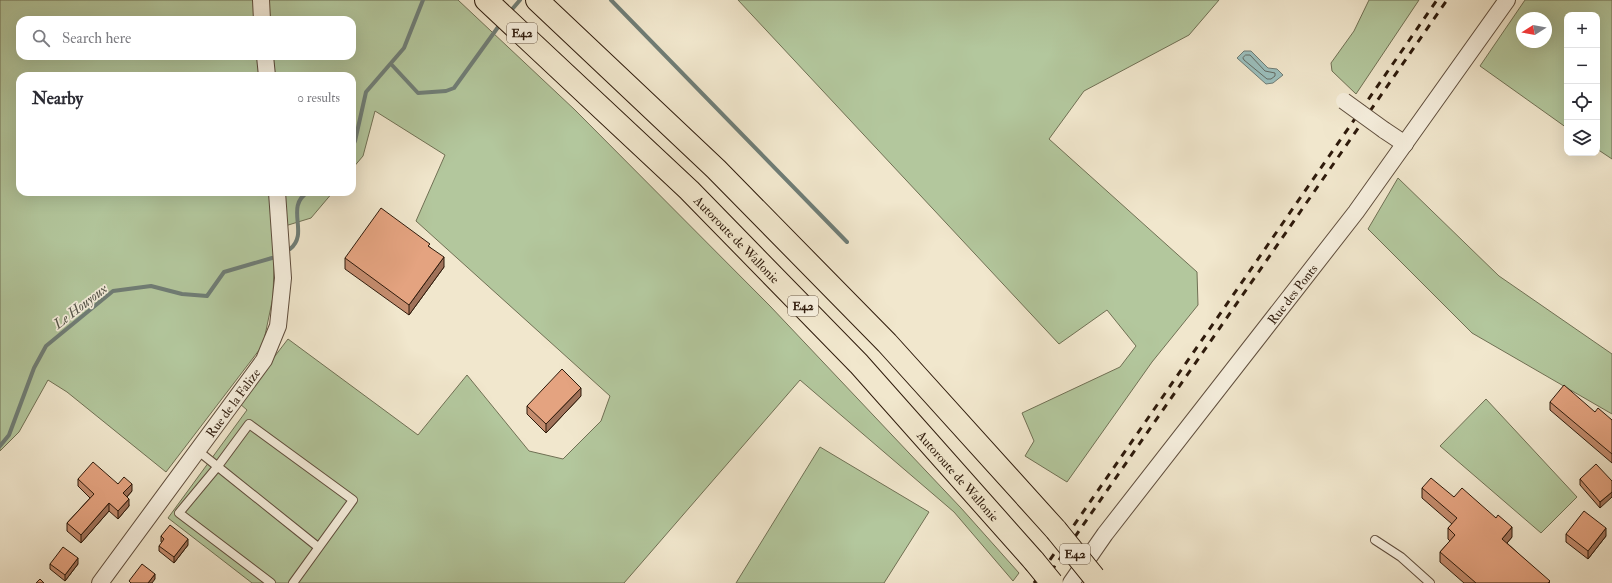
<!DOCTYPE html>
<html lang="en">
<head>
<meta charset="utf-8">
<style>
  body { margin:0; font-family:"IM FELL Double Pica",serif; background:#f7f7f7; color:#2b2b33 }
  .controls { position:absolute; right:12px; top:12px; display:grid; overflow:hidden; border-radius:8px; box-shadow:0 4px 16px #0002 }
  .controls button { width:36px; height:36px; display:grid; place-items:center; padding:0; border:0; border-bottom:1px solid #e1e1e2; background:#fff; color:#2b2b33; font:20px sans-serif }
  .compass { position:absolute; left:1516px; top:12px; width:36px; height:36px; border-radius:50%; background:#fff; box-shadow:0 4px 16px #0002; rotate:259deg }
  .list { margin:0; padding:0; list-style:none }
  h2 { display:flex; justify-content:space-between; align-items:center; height:52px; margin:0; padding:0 16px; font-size:17px }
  h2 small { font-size:13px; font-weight:400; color:#7c7c81 }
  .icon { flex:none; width:22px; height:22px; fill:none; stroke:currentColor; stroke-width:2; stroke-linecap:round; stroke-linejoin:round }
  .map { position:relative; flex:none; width:1612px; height:583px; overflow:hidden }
  .search { position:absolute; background:#fff; box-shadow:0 4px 16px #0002; left:16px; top:16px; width:340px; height:44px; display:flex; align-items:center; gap:10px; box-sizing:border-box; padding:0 14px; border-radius:12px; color:#7c7c81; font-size:15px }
  .panel { position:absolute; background:#fff; box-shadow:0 4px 16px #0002; left:16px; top:72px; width:340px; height:124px; border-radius:12px }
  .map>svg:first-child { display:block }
</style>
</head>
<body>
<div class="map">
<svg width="1612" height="583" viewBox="0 0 1612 583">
  <rect width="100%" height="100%" fill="#f1e7cd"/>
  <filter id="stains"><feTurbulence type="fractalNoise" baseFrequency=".005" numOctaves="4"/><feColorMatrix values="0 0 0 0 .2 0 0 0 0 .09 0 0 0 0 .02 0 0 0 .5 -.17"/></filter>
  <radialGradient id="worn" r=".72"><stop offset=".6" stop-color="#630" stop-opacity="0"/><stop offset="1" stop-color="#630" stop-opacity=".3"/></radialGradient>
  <!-- green -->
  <path fill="#b3c79d" stroke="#707054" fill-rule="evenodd" d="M 0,0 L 255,0 L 256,20 L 20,20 L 20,56 L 260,56 L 261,76 L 20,76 L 20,192 L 272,192 L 275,235 L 273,297 L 263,345 L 166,472 L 67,392 L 48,380 L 19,432 L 0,451 Z
    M 267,0 L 458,0 L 575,110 L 770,306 L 961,508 L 1019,573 L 1013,581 L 954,512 L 800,380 L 624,583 L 252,583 L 168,518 L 247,410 L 239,403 L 288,339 L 418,435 L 467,375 L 529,451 L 563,459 L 601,421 L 610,396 L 416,221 L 445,155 L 375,111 L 363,156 L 352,169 L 352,76 L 273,76 L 272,56 L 352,56 L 352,20 L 269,20 Z
    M 738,0 L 1219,0 L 1189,35 L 1084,91 L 1049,139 L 1197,272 L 1198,305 L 1152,362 L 1067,482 L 1025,456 L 1034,441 L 1022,413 L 1120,367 L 1136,346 L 1107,310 L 1059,344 Z
    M 1369,0 L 1419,0 L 1356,94 L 1332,71 L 1331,63 L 1354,31 Z
    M 1525,0 L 1612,0 L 1612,159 L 1597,149 L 1597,15 L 1567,15 L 1567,128 L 1480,66 ZM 1522,18 L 1546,18 L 1546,42 L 1522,42 Z
    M 1398,178 L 1499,276 L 1612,354 L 1612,414 L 1472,333 L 1368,229 Z
    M 282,192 L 333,192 L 311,218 L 285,226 Z
    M 1486,399 L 1577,497 L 1541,533 L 1440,446 Z
    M 820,447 L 929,512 L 884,583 L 736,583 Z"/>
  <!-- water -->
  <path fill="#9bbfbd" stroke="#6f7d76" d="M 1244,51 L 1251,51 L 1268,68 L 1277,69 L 1283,75 L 1273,83 L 1266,84 L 1237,58 Z"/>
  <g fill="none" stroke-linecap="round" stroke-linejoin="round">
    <!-- shore -->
    <path stroke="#646c64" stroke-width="1" d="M 1246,55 L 1250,55 L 1265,71 L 1275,73 L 1275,76 L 1271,79 L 1267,79 L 1244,60 L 1243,58 Z"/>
    <!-- stream -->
    <path stroke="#6f7d76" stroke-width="4" d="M 611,0 L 847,242
      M 509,13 L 520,0
      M 391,64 L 418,93 L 446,91 L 454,88 L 501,23
      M 352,148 L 355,141 L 366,92 L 404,48 L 423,0
      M 290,249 C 310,233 284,207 308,192
      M 0,446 L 9,435 L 34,368 L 46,346 L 113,291 L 151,286 L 182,294 L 207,296 L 224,272 L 272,258"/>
    <defs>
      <path id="lane" d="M 197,450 L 318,547
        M 1375,540 L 1401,557 L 1430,583
        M 271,583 L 179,513 L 218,466 L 249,424 L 353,500 L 293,583"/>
      <g id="street">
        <path d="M 261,0 L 262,20"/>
        <path d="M 265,56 L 267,76"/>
        <path d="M 1384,130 L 1405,144"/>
        <path id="s1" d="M 100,583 L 264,360 L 278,326 L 283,278 L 277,192"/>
        <path id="s2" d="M 1071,583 L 1105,534 L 1356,212 L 1507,0"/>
      </g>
      <g id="highway">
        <path id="s3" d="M 486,0 L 689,190 L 859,364 L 1034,561"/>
        <path d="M 537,0 L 716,169 L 887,343 L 1056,530"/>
      </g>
    </defs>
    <!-- lane casing -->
    <use href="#lane" stroke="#5f4d3c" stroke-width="10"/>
    <!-- street casing -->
    <use href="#street" stroke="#5f4d3c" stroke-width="18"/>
    <!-- highway casing -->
    <use href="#highway" stroke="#2e1a0b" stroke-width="24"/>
    <!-- lane -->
    <use href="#lane" stroke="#f6efde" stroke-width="8"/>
    <!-- street -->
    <use href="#street" stroke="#f6efde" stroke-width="16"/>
    <!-- highway -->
    <use href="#highway" stroke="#f1e7cd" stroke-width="22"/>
    <!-- rail -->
    <path stroke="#2e1a0b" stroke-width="3" stroke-dasharray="7 7" stroke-linecap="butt" d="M 1034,583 L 1437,0
      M 1043,583 L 1447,0"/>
    <defs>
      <path id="street-bridge" d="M 1344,101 L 1384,130"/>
      <path id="highway-bridge" d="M 1056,530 L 1094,577
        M 1034,561 L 1052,583"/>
    </defs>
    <!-- street-bridge casing -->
    <use href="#street-bridge" stroke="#5f4d3c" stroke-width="18" stroke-linecap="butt"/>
    <!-- highway-bridge casing -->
    <use href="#highway-bridge" stroke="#2e1a0b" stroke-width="24" stroke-linecap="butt"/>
    <!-- street-bridge -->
    <use href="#street-bridge" stroke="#f6efde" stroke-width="16"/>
    <!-- highway-bridge -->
    <use href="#highway-bridge" stroke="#f1e7cd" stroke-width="22"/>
  </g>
  <!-- wall -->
  <path fill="#c48c6e" stroke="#2e1a0b" d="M 430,247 L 444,267 L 409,315 L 345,269 L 345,258 Z
    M 581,396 L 546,433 L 527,414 L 527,406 Z
    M 1550,402 L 1595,412 L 1612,420 L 1612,463 L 1550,410 Z
    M 78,479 L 118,484 L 132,491 L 127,497 L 129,506 L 118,519 L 109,511 L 81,543 L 67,531 L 67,523 L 90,498 L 78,486 Z
    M 1580,479 L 1612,481 L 1600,508 L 1580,485 Z
    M 1422,488 L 1454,497 L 1512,537 L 1507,543 L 1550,583 L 1464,583 L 1440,562 L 1440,552 L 1450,541 L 1448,539 L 1448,528 L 1452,524 L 1422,498 Z
    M 1566,534 L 1606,536 L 1588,559 L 1566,542 Z
    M 161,536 L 188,545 L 174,563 L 159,551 L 159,546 L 162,543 L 161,542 Z
    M 50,564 L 78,564 L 65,581 L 50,569 Z"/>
  <!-- shaded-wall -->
  <path fill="#a0725a" stroke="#2e1a0b" d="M 444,257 L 444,267 L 409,315 L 409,305 Z
    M 581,388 L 581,396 L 546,433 L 546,424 Z
    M 132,484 L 132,491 L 123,501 L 123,493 Z
    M 1612,492 L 1612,497 L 1600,508 L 1600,502 Z
    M 129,499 L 129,506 L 118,519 L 118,511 Z
    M 109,503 L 109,511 L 81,543 L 81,535 Z
    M 1512,527 L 1512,537 L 1502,549 L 1502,539 Z
    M 1606,528 L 1606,536 L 1588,559 L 1588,551 Z
    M 188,539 L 188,545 L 174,563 L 174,557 Z
    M 78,558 L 78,564 L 65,581 L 65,575 Z
    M 155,574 L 155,579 L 152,583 L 148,583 Z"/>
  <!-- building -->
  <path fill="#e4a380" stroke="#2e1a0b" d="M 381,208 L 430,244 L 428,246 L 444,257 L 409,305 L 345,258 Z
    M 562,369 L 581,388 L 546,424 L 527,406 Z
    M 1564,385 L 1595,412 L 1598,408 L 1612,420 L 1612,454 L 1550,402 Z
    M 93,462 L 118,484 L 124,477 L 132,484 L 123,493 L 129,499 L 118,511 L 109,503 L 81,535 L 67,523 L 94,494 L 78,479 Z
    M 1596,464 L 1612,481 L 1612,492 L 1600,502 L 1580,479 Z
    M 1431,478 L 1454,497 L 1462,488 L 1496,518 L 1498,515 L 1512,527 L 1502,539 L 1550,581 L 1548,583 L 1476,583 L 1440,552 L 1455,535 L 1448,528 L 1457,518 L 1422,488 Z
    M 1584,511 L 1606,528 L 1588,551 L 1566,534 Z
    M 170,525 L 188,539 L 174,557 L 159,546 L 164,539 L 161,536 Z
    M 63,547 L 78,558 L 65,575 L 50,564 Z
    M 142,564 L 155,574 L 148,583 L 131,583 L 129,581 Z
    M 40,579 L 44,583 L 36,583 Z"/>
  <g text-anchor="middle" stroke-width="3.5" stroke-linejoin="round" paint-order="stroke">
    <!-- shield labels -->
    <g fill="#f6efde" stroke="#6a5a4a" stroke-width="1">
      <rect x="507" y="23" width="30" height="20" rx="3"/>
      <rect x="788" y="296" width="30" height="20" rx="3"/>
      <rect x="1060" y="544" width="30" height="20" rx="3"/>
    </g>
    <g font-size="12" font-weight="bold" fill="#2e1a0b">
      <text x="522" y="37">E42</text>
      <text x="803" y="310">E42</text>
      <text x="1075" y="558">E42</text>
    </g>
    <!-- street labels -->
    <g font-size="13" fill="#2e1a0b" stroke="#f6efde">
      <text dy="5" stroke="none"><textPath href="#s3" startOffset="347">Autoroute de Wallonie</textPath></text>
      <text dy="5" stroke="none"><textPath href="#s2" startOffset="364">Rue des Ponts</textPath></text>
      <text dy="5" stroke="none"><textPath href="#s1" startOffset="224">Rue de la Falize</textPath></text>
      <text dy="5" stroke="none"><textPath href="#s3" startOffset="671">Autoroute de Wallonie</textPath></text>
    </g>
    <!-- water labels -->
    <g font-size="14" font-style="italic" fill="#545449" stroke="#f6efde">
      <text transform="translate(80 306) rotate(-38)" y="5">Le Houyoux</text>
    </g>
  </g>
  <rect width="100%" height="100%" filter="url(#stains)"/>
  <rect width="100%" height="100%" fill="url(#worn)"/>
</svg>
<div class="controls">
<button>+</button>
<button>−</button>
<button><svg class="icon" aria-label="locate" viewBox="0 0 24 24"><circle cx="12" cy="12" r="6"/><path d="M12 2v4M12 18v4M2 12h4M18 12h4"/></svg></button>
<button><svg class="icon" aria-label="layers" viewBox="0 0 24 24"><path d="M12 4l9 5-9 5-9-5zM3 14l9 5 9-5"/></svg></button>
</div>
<svg class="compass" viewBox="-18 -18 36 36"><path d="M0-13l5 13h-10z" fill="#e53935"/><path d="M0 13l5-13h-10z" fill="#7c7c81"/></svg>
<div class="search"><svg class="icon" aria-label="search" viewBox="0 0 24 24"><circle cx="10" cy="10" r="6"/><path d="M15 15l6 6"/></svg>Search here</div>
<section class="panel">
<h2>Nearby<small>0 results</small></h2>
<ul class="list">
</ul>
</section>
</div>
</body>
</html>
